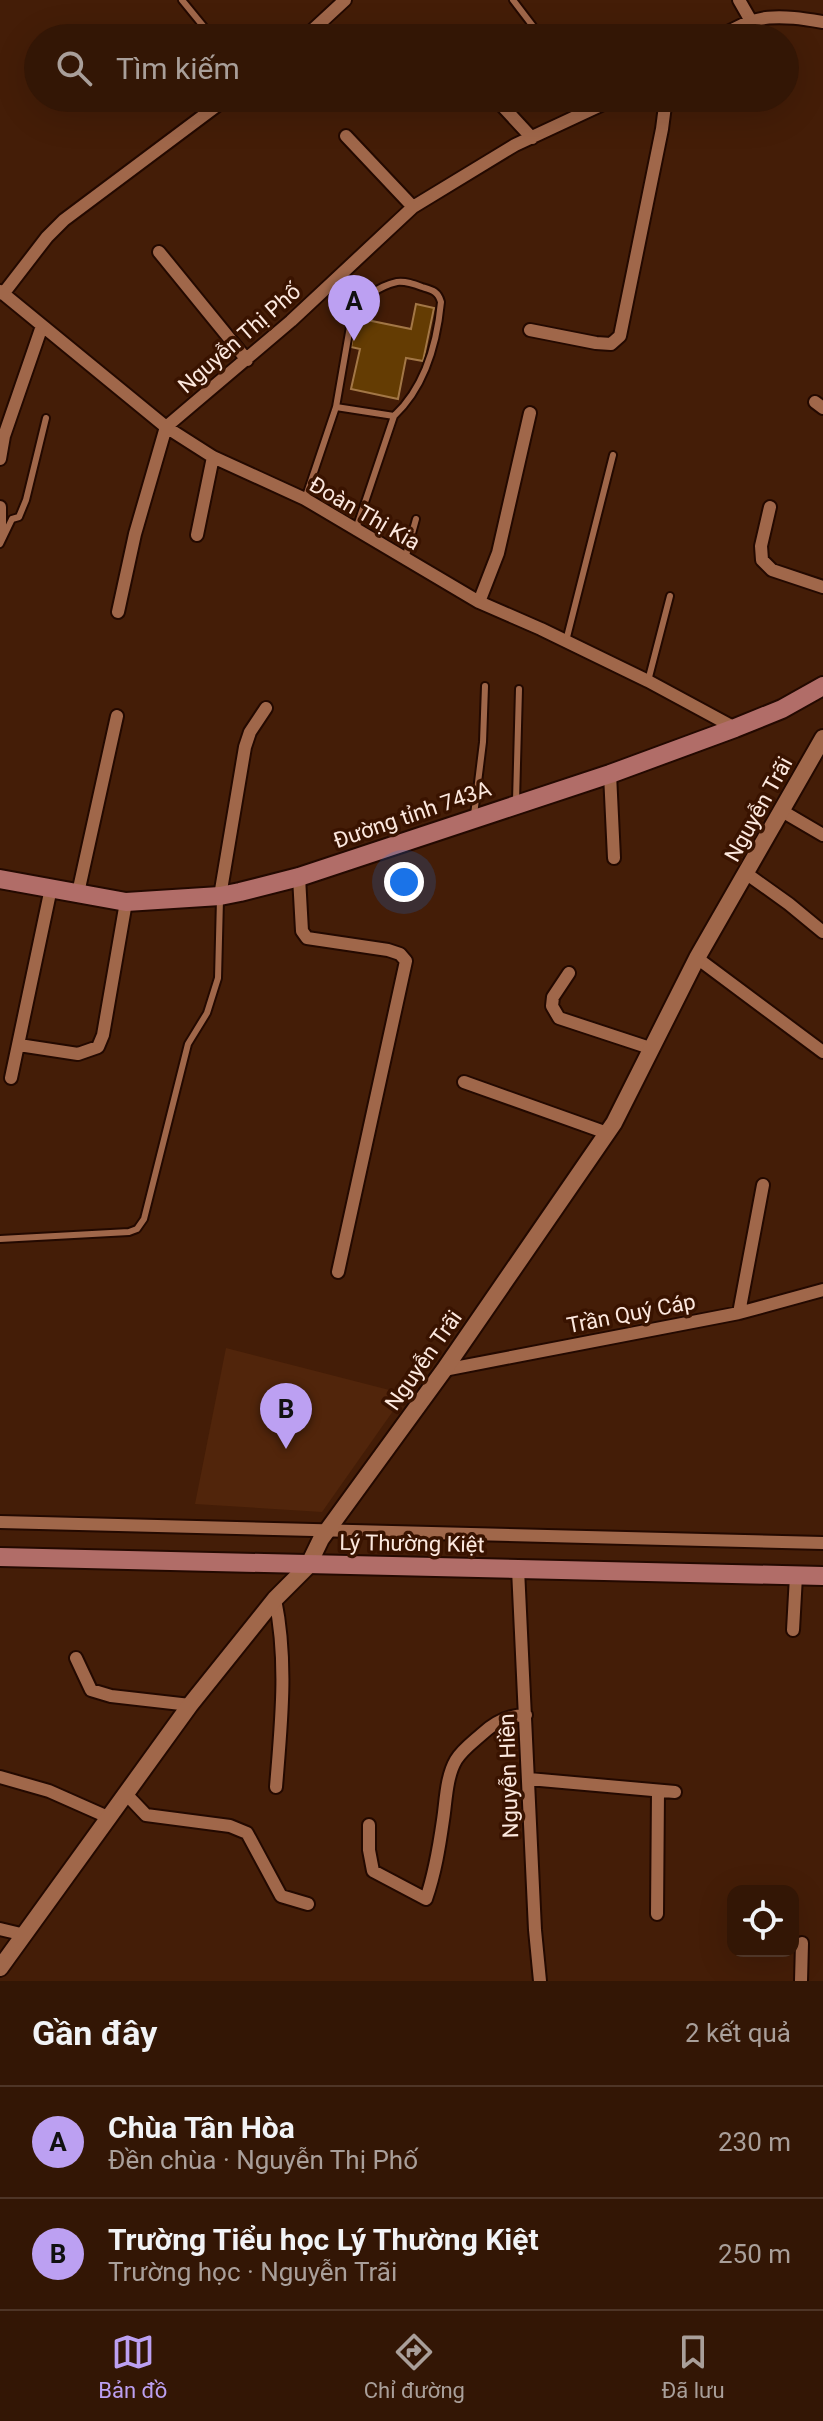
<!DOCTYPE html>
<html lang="vi">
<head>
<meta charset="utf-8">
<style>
  body { margin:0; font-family:Roboto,sans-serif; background:#3b1f0f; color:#f1f3f6 }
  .controls { position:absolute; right:24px; bottom:24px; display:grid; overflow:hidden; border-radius:16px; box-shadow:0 8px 32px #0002 }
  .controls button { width:72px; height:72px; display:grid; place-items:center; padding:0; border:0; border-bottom:2px solid #4e3527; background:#331605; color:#f1f3f6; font:40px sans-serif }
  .you { position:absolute; left:404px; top:882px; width:28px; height:28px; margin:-20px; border:6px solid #fff; border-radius:50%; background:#1a73e8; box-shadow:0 0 0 12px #1a73e833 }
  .badge { display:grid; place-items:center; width:52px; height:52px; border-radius:50%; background:#bca0f2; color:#111; font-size:26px; font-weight:700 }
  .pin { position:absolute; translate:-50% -66px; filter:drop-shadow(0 2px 4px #0008) }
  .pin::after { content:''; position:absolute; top:42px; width:28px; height:24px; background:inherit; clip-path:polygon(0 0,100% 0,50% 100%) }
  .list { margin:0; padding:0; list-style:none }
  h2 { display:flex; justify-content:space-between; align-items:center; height:104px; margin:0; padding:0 32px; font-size:34px }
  h2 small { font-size:26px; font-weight:400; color:#a99f9a }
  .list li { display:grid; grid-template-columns:52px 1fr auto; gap:24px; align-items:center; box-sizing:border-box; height:112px; padding:0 32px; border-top:2px solid #4e3527 }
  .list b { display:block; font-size:30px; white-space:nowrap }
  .list p { margin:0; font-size:26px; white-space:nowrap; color:#a99f9a }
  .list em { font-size:26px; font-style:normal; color:#a99f9a }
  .icon { flex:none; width:44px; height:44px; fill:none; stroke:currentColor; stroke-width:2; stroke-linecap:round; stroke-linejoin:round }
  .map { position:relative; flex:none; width:823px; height:1981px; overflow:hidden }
  .search { position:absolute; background:#331605; box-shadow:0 8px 32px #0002; left:24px; right:24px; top:24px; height:88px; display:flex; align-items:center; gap:20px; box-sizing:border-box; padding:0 28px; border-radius:44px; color:#a99f9a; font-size:30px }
  .sheet { height:328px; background:#331605 }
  nav { display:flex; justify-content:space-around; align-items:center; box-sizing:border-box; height:112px; border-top:2px solid #4e3527; background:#331605; font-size:22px; color:#a99f9a }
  nav a { display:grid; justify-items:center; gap:4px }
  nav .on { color:#bca0f2 }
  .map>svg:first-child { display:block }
</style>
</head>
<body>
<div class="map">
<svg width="823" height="1981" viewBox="0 0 823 1981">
  <rect width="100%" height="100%" fill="#441d07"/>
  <!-- built -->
  <path fill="#51250b" d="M 226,1348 L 405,1394 L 322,1512 L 195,1504 Z"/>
  <!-- building -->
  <path fill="#643c03" stroke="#a37746" stroke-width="2" d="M 416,304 L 434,308 L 423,361 L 406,358 L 398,399 L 351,389 L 360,349 L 351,347 L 357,318 L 411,329 Z"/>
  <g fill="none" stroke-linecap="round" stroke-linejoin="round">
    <defs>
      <path id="service" d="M 182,0 L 213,38
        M 513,0 L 542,38
        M 587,98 L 595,109
        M 305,499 L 336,407 L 394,416 C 425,387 437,343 441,302 C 438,291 432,290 422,287 C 414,284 406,281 397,282 C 379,286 360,299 352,315 L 336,407
        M 356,529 L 394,416
        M 0,544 L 12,519 L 19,517 L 26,500 L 46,418
        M 405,559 L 416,519
        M 566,641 L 613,455
        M 648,681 L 670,596
        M 516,801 L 519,689
        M 474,815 L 483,742 L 485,686
        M 0,1239 L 129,1232 L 137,1229 L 144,1219 L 188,1044 L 207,1013 L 218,978 L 220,899"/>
      <path id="minor" d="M 739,0 L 751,21
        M 304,38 L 345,0
        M 719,38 C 756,12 780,15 823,22
        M 495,98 L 532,138
        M 346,136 L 413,207
        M 159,252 L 247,360
        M 0,291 L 166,427 L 213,457 L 305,499 L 479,602 L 541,629 L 648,681 L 735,728
        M 3,294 L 47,237 L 64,220 L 227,98
        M 530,330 L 596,343 L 611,344 L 620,336 L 662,129 L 666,98
        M 815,402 L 823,408
        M 0,459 L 4,436 L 42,326
        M 0,507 L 0,536
        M 770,507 L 761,546 L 762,560 L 772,570 L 823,587
        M 197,535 L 213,457
        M 479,602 L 498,553 L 530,413
        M 118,612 L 135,534 L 166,427 L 291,321 L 413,207 L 515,145 L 616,98
        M 610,774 L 614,858
        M 782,811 L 823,835
        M 747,874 L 789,904 L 823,932
        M 299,877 L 302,931 L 307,938 L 388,950 L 400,954 L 406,961 L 338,1272
        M 78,893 L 117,716
        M 220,896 L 245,747 L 250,732 L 266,708
        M 697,958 L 823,1052
        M 569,973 L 553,997 L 552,1006 L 559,1018 L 650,1048
        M 19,1045 L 78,1054 L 98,1047 L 103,1035 L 126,902
        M 11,1078 L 51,888
        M 464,1082 L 607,1133
        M 739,1313 L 763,1185
        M 444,1370 L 739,1313 L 823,1290
        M 0,1522 L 823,1543
        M 518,1569 L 535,1930 L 540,1981
        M 275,1599 C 288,1662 281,1724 276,1787
        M 793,1630 L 796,1576
        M 76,1658 L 91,1690 L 111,1696 L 190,1705
        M 0,1777 L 49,1791 L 110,1818
        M 529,1779 L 675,1792
        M 127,1795 L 146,1815 L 230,1826 L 247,1833 L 281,1896 L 308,1904
        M 369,1825 L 369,1850 L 373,1871 L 426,1899 C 435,1873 439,1848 443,1820 C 446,1801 446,1777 456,1760 C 462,1750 473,1742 482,1734 C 495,1722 508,1715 526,1715
        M 657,1914 L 658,1791
        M 0,1929 L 25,1935
        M 801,1981 L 802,1943"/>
      <path id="tertiary" d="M 0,1968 L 190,1705 L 275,1599 L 308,1566 L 321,1539 L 444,1370 L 614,1123 L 697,958 L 823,738"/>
      <path id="secondary" d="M 0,879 L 126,902 L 220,896 L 240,892 L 299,877 L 610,774 L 735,728 L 782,709 L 823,686
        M 0,1557 L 823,1576"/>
    </defs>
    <!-- service casing -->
    <use href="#service" stroke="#230900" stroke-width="10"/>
    <!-- minor casing -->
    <use href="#minor" stroke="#230900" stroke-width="16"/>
    <!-- tertiary casing -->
    <use href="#tertiary" stroke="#230900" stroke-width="20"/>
    <!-- secondary casing -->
    <use href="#secondary" stroke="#230900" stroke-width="22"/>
    <!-- service -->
    <use href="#service" stroke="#a0674a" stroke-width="6"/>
    <!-- minor -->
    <use href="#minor" stroke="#a0674a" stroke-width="12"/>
    <!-- tertiary -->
    <use href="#tertiary" stroke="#a0674a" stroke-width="16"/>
    <!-- secondary -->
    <use href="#secondary" stroke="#b16d68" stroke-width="18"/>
  </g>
  <g text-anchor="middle" stroke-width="7" stroke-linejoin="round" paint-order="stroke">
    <!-- street labels -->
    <g font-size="22" fill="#fce8de" stroke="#391300">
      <text transform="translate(239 338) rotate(-41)" y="8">Nguyễn Thị Phố</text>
      <text transform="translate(365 513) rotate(30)" y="8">Đoàn Thị Kia</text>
      <text transform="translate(758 809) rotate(-61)" y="8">Nguyễn Trãi</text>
      <text transform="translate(412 814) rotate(-19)" y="8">Đường tỉnh 743A</text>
      <text transform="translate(631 1313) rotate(-11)" y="8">Trần Quý Cáp</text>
      <text transform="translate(423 1360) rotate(-55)" y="8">Nguyễn Trãi</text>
      <text transform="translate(412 1543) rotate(1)" y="8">Lý Thường Kiệt</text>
      <text transform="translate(508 1776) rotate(-92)" y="8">Nguyễn Hiền</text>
    </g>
  </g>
</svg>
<div class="controls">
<button><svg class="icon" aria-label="locate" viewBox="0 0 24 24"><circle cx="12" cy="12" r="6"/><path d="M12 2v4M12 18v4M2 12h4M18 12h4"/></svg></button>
</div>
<div class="you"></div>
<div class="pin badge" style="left:354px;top:341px">A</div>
<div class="pin badge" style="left:286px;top:1449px">B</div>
<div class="search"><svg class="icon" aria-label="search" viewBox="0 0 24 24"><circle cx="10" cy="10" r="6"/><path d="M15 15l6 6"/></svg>Tìm kiếm</div>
</div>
<section class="sheet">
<h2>Gần đây<small>2 kết quả</small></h2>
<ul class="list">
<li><span class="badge">A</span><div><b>Chùa Tân Hòa</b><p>Đền chùa · Nguyễn Thị Phố</p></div><em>230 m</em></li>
<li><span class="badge">B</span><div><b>Trường Tiểu học Lý Thường Kiệt</b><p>Trường học · Nguyễn Trãi</p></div><em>250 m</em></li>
</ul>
</section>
<nav>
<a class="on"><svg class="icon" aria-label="map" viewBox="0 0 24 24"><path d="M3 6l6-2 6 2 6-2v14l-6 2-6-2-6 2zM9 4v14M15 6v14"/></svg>Bản đồ</a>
<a><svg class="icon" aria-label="directions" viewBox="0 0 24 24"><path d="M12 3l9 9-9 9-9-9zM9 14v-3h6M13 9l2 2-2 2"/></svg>Chỉ đường</a>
<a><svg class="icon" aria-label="saved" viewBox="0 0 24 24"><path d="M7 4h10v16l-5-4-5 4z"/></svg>Đã lưu</a>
</nav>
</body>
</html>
